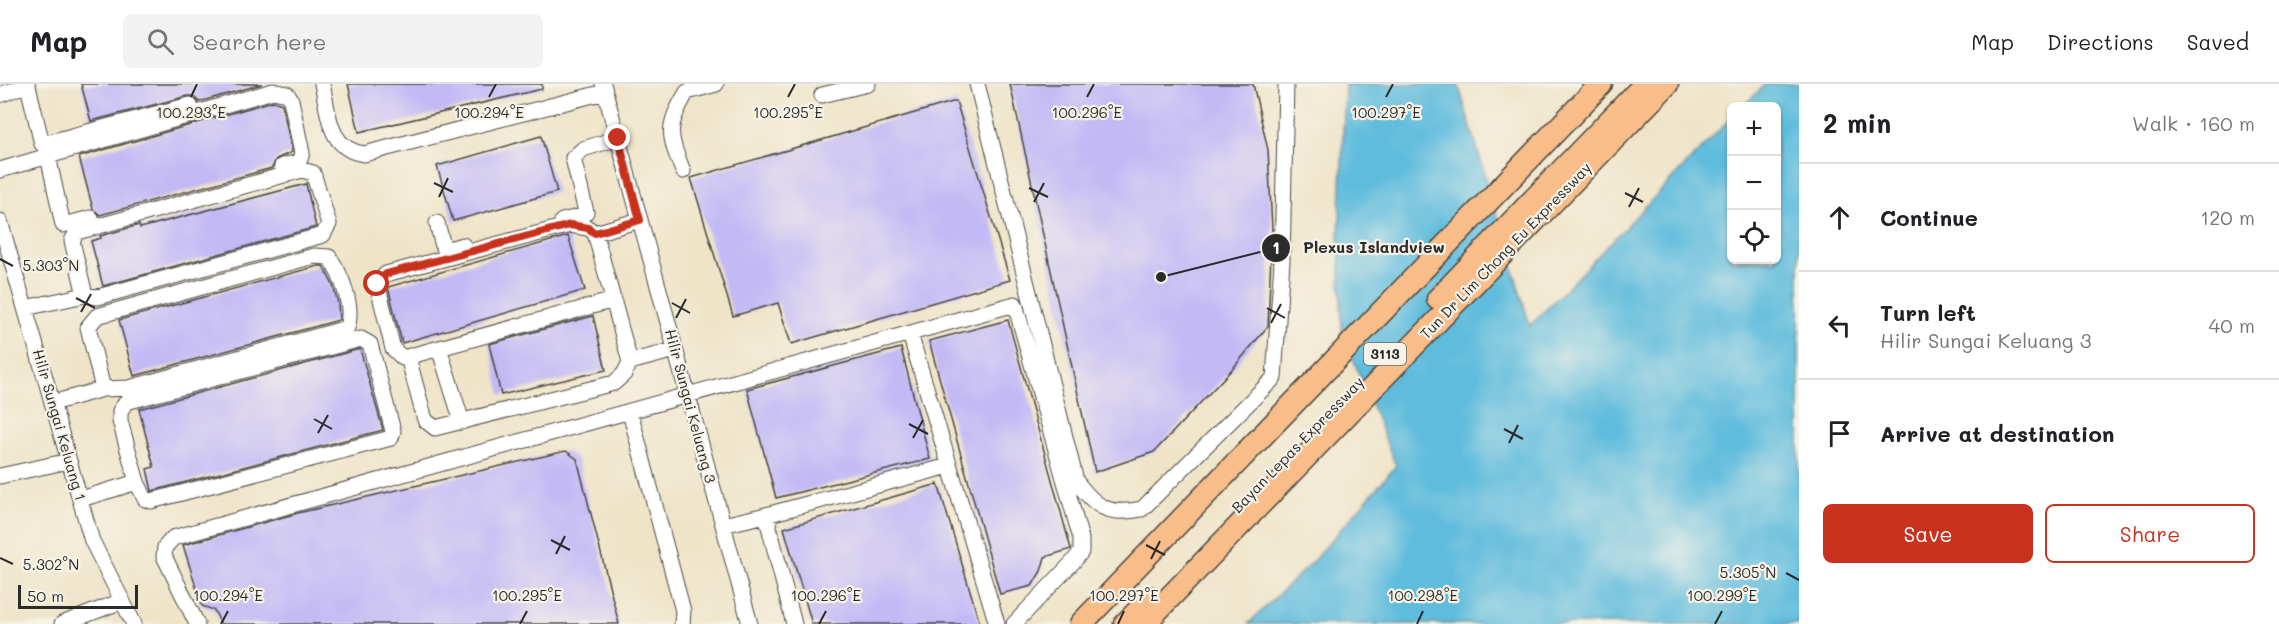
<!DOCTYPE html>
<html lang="en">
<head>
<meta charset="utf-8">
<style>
  body { margin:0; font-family:Mali,sans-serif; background:#f2f2f2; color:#202124 }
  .controls { position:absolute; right:18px; top:18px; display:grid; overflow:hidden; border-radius:9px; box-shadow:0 2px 4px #0004 }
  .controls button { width:54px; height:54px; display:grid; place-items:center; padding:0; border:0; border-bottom:2px solid #e0e0e0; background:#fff; color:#202124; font:30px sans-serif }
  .scale { position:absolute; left:18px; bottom:15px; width:120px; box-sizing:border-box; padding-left:6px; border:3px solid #2b2b2b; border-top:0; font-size:16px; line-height:21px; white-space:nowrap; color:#2b2b2b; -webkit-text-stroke:4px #f7f3e8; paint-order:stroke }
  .stop { position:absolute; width:18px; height:18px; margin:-14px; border:4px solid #c8321e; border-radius:50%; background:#fff }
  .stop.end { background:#c8321e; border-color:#fff; box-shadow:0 2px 6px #0008 }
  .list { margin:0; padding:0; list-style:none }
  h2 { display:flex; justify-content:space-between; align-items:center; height:78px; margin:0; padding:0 24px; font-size:26px }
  h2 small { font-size:20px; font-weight:400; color:#757577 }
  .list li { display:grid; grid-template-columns:39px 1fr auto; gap:18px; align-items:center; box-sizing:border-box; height:108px; padding:0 24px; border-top:2px solid #e0e0e0 }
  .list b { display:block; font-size:22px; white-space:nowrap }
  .list p { margin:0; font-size:20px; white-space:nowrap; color:#757577 }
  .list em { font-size:20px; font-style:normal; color:#757577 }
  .actions { display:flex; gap:12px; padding:18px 24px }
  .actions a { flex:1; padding:14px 0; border:2px solid #c8321e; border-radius:9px; text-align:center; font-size:21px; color:#c8321e }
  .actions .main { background:#c8321e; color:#fff }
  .icon { flex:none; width:33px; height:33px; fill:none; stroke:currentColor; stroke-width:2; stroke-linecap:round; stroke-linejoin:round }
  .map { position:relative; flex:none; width:1799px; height:540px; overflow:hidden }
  header { display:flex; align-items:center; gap:36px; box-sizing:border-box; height:84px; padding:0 30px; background:#fff; border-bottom:2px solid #e0e0e0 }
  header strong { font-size:28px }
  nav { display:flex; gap:33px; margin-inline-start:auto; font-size:21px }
  .search { width:420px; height:54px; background:#f2f2f2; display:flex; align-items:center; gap:15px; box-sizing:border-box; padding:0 21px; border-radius:9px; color:#757577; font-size:22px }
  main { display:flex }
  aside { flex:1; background:#fff }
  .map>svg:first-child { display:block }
</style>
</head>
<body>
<header>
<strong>Map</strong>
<div class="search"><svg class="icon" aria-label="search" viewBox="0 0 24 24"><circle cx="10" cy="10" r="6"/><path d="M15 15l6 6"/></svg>Search here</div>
<nav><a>Map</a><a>Directions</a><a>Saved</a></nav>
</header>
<main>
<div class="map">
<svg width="1799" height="540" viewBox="0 0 1799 540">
  <rect width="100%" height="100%" fill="#f7f3e8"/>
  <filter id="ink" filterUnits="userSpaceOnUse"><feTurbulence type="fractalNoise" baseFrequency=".0167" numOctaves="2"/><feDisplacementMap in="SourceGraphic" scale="12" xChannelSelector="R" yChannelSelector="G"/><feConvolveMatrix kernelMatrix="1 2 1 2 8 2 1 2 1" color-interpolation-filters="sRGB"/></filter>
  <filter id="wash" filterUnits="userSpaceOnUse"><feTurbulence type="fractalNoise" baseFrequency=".008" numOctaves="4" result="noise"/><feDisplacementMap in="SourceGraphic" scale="24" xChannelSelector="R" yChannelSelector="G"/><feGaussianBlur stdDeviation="1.35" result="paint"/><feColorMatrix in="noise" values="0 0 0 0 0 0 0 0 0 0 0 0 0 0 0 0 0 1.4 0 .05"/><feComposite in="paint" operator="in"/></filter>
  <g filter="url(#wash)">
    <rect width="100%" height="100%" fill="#efe4c8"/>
    <!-- water -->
    <path fill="#5fbcdd" stroke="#457484" stroke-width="1.5" d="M 1345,0 L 1458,0 L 1530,242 L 1731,34 L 1732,176 L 1776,176 L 1776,22 L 1743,22 L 1766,0 L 1799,0 L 1799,540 L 1248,540 L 1315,475 L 1396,382 L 1342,247 L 1339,155 Z"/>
    <g id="blocks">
      <!-- building -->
      <path fill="#c2b9f5" d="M 81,0 L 262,0 L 199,18 L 193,12 L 188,12 L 91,37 Z
        M 348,0 L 542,0 L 542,5 L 359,48 Z
        M 1010,0 L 1253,0 L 1268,66 L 1272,145 L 1268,242 L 1235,282 L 1154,368 L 1095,388 Z
        M 273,17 L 282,20 L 292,68 L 276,75 L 272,84 L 100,131 L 93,125 L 79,73 Z
        M 956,17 L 1010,196 L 791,260 L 778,219 L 733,232 L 691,94 Z
        M 541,52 L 557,108 L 453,137 L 437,82 Z
        M 306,100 L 316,143 L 103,202 L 91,157 L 101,154 L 100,152 L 139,141 L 140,144 Z
        M 568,152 L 585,206 L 402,259 L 388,203 Z
        M 318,182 L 323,182 L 333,201 L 338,219 L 339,236 L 134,292 L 119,236 Z
        M 593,232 L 606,286 L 501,311 L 489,260 Z
        M 1008,236 L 1071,465 L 1045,473 L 1041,487 L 1032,502 L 1000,510 L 929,257 Z
        M 901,264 L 930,375 L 776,414 L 747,305 Z
        M 360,265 L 383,346 L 152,407 L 147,385 L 154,383 L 139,325 Z
        M 566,367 L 577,375 L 619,540 L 221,540 L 214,526 L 202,522 L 183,461 L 298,429 Z
        M 938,400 L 980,540 L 812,540 L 784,444 Z"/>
    </g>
  </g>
  <g filter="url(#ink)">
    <use href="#blocks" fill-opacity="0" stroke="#484743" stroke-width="1.5"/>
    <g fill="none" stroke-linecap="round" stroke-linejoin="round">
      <defs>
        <path id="minor" d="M 322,0 C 329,30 328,65 364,70 L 605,8
          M 603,0 L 750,540
          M 977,0 L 1076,397 C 1096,424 1109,432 1142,425 L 1274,294 L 1282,177 L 1286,0
          M 28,2 L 42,60 L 190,21
          M 0,11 L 27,0
          M 822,11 L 868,0
          M 48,72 L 63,141 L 91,134
          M 0,86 L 273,7 L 287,10 L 291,16 L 302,69 L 299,78 L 282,82
          M 683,87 C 668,50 666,43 687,8 L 716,0
          M 0,137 L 92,457 L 134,540
          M 562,137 L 582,132 L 586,128 L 573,74 L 583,65 L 618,54
          M 437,139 L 443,162 L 448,165 L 463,161
          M 595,149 L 630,278 L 675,266
          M 614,216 L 403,274 L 393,265 L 377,199 L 386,190 L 570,141 L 588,144 L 595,149 L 640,136
          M 25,224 L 85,211 L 72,157 L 77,148 L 302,86 L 313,89 L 329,140 L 323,151 L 98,213 L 85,211
          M 910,250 L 997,540
          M 439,264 L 462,338
          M 408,273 L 425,336 L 435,344 L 614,299 L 624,290 L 630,278
          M 52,319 L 103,305 L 88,243 L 97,232 L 314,172 L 329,173 C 342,191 354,223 347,244 L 129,304 L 103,305
          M 630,328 L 683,527 L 682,540
          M 0,392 L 69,377
          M 81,415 L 137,398 L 120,337 L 120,327 L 126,318 L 361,255 L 370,260 L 393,347 L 391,354 L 151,417 L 145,415 L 137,398
          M 766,431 L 949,382
          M 723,441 L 766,431 L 794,540
          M 62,540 L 122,517
          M 197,540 L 164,472 L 165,463 L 173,454 L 1015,220 L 1081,455 L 1081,468 L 1073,478 L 1014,540"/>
        <path id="highway" d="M 1438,215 L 1645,0
          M 1081,540 L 1601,0
          M 1125,540 L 1151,514
          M 1144,540 L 1667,0"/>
      </defs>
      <!-- minor casing -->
      <use href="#minor" stroke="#484743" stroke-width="17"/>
      <!-- highway casing -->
      <use href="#highway" stroke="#484743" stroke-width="25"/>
      <!-- minor -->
      <use href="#minor" stroke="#fff" stroke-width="15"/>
      <!-- highway -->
      <use href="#highway" stroke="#f8bd88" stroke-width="22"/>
    </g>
  </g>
  <g fill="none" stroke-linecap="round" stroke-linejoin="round" filter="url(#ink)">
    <!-- route -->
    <path stroke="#c8321e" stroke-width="8" d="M 377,200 L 386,190 L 570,141 L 588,144 L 595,149 L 640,136 L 618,54"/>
  </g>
  <!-- ticks -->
  <path fill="none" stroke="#2b2b2b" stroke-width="2" d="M 191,13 L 197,0M 489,13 L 496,0M 788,13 L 795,0M 1087,13 L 1094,0M 1386,13 L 1393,0M 434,99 L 453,108M 1029,104 L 1048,113M 1625,109 L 1643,118M 439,113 L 448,94M 1034,118 L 1044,99M 1629,123 L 1639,104M 0,175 L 13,182M 76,214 L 95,224M 672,219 L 690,229M 1267,224 L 1285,234M 81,228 L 91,210M 676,234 L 686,215M 1271,239 L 1281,220M 314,335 L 332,345M 909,340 L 928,350M 1504,345 L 1523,355M 318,349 L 328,331M 913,354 L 923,336M 1509,359 L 1518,341M 551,456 L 570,466M 1146,461 L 1165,471M 556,470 L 565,452M 0,474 L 13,480M 1151,475 L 1160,457M 1786,489 L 1799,496M 221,540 L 228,527M 520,540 L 527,527M 819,540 L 826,527M 1118,540 L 1124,527M 1417,540 L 1423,527M 1715,540 L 1722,527"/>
  <g text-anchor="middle" stroke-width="4.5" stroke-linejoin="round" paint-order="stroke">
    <!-- shield labels -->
    <rect fill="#f7f3e8" stroke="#686764" stroke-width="1.5" x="1364" y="259" width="42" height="22" rx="4.5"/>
    <g font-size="14" font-weight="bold" fill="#2b2b2b">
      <text x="1385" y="275">3113</text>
    </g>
    <!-- street labels -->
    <g font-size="15" fill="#2b2b2b" stroke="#f7f3e8">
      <text transform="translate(1506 167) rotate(-46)" y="5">Tun Dr Lim Chong Eu Expressway</text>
      <text transform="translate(690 322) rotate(75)" y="5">Hilir Sungai Keluang 3</text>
      <text transform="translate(59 341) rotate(74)" y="5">Hilir Sungai Keluang 1</text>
      <text transform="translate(1298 361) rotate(-46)" y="5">Bayan Lepas Expressway</text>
    </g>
  </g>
  <g font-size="15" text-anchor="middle" fill="#2b2b2b" stroke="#f7f3e8" stroke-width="4.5" stroke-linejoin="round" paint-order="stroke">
    <text x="191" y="34">100.293°E</text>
    <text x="489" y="34">100.294°E</text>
    <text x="788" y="34">100.295°E</text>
    <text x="1087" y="34">100.296°E</text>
    <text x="1386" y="34">100.297°E</text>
    <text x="51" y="187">5.303°N</text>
    <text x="51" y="486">5.302°N</text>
    <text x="1748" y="494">5.305°N</text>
    <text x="228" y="517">100.294°E</text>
    <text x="527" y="517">100.295°E</text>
    <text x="826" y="517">100.296°E</text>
    <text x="1124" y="517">100.297°E</text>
    <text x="1423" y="517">100.298°E</text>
    <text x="1722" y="517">100.299°E</text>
  </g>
  <!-- callouts -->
  <path fill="none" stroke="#2b2b2b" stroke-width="2" d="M1161 193L1276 164"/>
  <g fill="#2b2b2b" stroke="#f7f3e8" stroke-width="2">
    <circle cx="1161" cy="193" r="6"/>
    <circle cx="1276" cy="164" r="15"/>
  </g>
  <g font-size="18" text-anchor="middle" font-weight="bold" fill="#fff">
    <text x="1276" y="170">1</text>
  </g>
  <g font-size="16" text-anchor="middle" font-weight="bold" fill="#2b2b2b" stroke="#f7f3e8" stroke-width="4.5" stroke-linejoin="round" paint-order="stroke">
    <text x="1374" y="169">Plexus Islandview</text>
  </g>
</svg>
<div class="controls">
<button>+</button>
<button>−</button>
<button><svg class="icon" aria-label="locate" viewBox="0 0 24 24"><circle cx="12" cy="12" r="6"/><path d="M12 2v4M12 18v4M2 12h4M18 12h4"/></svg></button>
</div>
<div class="scale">50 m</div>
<div class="stop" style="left:377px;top:200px"></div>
<div class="stop end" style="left:618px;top:54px"></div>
</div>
<aside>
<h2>2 min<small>Walk · 160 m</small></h2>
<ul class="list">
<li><svg class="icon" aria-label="ahead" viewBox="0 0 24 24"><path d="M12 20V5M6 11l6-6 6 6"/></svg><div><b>Continue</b></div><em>120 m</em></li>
<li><svg class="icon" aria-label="left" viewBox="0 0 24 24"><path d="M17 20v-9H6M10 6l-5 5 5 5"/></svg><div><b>Turn left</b><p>Hilir Sungai Keluang 3</p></div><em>40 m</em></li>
<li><svg class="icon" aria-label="arrive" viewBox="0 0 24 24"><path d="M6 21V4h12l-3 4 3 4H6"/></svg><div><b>Arrive at destination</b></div></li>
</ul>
<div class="actions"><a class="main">Save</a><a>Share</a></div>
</aside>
</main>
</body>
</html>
